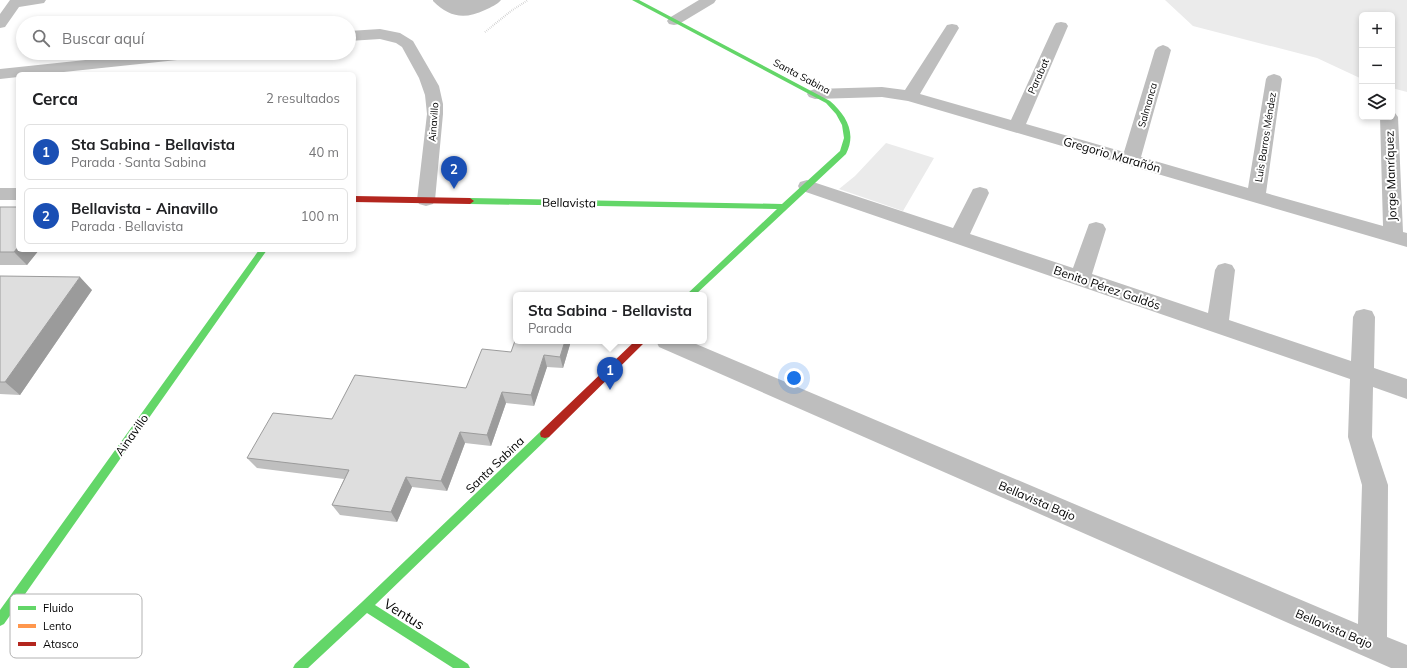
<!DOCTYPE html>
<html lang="es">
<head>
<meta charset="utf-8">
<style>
  body { margin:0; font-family:Mulish,sans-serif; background:#f6f6f6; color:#202124 }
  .controls { position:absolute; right:12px; top:12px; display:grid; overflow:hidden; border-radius:6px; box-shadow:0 2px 6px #0003 }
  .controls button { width:36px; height:36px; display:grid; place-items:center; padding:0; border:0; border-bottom:1px solid #e0e0e0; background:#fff; color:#202124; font:20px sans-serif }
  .you { position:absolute; left:794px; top:378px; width:14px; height:14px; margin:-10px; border:3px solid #fff; border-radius:50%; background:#1a73e8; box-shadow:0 0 0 6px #1a73e833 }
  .badge { display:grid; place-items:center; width:26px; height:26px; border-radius:50%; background:#0b8043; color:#fff; font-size:13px; font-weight:700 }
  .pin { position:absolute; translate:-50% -33px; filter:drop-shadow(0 1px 2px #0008) }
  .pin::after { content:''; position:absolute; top:21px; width:14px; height:12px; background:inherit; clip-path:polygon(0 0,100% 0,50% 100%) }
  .popup { position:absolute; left:513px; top:292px; width:194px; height:52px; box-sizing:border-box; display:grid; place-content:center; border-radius:6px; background:#fff; filter:drop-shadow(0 1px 3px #0005); font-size:13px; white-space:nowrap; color:#757577 }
  .popup b { font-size:15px; color:#202124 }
  .popup::after { content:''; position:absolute; left:50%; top:100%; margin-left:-8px; border:8px solid transparent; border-top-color:#fff }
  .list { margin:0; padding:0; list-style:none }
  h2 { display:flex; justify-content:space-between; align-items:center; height:52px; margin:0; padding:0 16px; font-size:17px }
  h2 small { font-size:13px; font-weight:400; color:#757577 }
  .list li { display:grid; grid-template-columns:26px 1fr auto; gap:12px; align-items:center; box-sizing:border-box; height:56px; margin:0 8px 8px; padding:0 8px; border:1px solid #e0e0e0; border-radius:6px }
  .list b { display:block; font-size:15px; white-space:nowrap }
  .list p { margin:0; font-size:13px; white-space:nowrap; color:#757577 }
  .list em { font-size:13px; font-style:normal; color:#757577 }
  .icon { flex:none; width:22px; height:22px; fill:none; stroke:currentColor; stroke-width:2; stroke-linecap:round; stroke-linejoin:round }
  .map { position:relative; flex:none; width:1407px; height:668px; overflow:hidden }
  .search { position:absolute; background:#fff; box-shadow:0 2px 6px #0003; left:16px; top:16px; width:340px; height:44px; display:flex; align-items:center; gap:10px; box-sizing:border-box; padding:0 14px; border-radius:22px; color:#757577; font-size:15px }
  .panel { position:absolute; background:#fff; box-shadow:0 2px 6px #0003; left:16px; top:72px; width:340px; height:180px; border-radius:6px }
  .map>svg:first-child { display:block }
</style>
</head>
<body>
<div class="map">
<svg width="1407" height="668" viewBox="0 0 1407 668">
  <rect width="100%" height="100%" fill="#fff"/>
  <!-- green -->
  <path fill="#ebebeb" d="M 1165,0 L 1407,0 L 1407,92 L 1392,88 L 1392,15 L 1362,15 L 1362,79 L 1317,58 L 1193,26 Z
    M 886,143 L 934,158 L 903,211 L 839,189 L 855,176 Z"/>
  <!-- water -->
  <path fill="#bdbdbd" d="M 433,0 L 501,0 C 497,5 491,7 485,10 C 464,20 449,17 433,1 Z"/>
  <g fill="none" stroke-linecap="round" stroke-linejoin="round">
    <!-- path -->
    <path stroke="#b9b9b9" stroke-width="2" stroke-dasharray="0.5 1.5" stroke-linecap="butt" d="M 485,32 L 511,11 L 528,0"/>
    <!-- street -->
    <path fill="#bebebe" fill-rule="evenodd" d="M 10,0 L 46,0 L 44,3 L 19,7 L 5,27 L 0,28 L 0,14 Z
      M 699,0 L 716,0 L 714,3 L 679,24 L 674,25 L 669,24 L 667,21 L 669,18 Z
      M 1061,22 L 1066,23 L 1068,26 L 1026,124 L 1124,152 L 1155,50 L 1158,47 L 1163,45 L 1168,47 L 1171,50 L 1141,157 L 1248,188 L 1266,79 L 1268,76 L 1274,74 L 1280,76 L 1282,79 L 1266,193 L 1383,226 L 1380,117 L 1392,117 L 1392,113 L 1395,113 L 1398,117 L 1403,232 L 1407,233 L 1407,247 L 908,101 L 882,97 L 815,99 L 809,97 L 807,94 L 809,91 L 815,89 L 882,87 L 905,90 L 947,25 L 952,24 L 957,25 L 959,28 L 920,94 L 1011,120 L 1054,26 L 1056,23 Z
      M 380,29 L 400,33 L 413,41 L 439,86 L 443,104 L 443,114 L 435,200 L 433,204 L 426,206 L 419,204 L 417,200 L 427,114 L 425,95 L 419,78 L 402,47 L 396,43 L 380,39 L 349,41 L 349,31 Z
      M 152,53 L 204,53 L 201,56 L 196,58 L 45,74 L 18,74 L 18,77 L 0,79 L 0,69 Z
      M 807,180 L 953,228 L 973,189 L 980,187 L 987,189 L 989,193 L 970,234 L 1073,268 L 1089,224 L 1096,222 L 1103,224 L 1106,229 L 1092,274 L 1208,313 L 1215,270 L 1218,265 L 1225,263 L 1232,265 L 1235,270 L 1229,320 L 1351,361 L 1353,317 L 1356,311 L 1364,309 L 1372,311 L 1375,317 L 1374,368 L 1407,379 L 1407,399 L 1373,387 L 1372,437 L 1388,485 L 1387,637 L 1407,645 L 1407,668 L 1391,668 L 659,347 L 656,341 L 689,341 L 1358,624 L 1362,485 L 1348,437 L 1350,379 L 800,190 L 798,186 L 800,182 Z
      M 0,188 L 18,188 L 18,200 L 0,200 Z"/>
    <!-- fast -->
    <path fill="#63d668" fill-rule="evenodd" d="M 632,0 L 639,0 L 830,101 C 846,115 857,133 846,154 L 695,295 L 686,295 L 777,209 L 470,204 L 466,201 L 470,198 L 782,204 L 840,151 L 844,138 L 842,125 L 836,114 L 826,103 Z
      M 259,250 L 267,250 L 4,624 L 0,626 L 0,610 Z
      M 545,430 L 549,431 L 550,434 L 549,437 L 375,605 L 468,664 L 470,668 L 453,668 L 367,613 L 308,668 L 293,668 L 295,664 L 362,602 L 541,431 Z"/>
    <!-- jam -->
    <path fill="#b3261e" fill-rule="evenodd" d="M 354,196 L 470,198 L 474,201 L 470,204 L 354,202 Z
      M 635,341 L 646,341 L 549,437 L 545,438 L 541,437 L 540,434 L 541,431 Z"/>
  </g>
  <!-- wall -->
  <path fill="#bfbfbf" d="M 0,207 L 18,250 L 39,250 L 27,265 L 0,265 Z
    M 0,276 L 92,290 L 20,395 L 0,394 Z
    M 516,341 L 571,341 L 563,368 L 547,367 L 534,406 L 506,403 L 491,446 L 465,443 L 447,491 L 412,487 L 397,522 L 340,515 L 332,505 L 344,479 L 257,468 L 247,458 L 332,419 L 466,388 L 511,352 Z"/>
  <!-- shaded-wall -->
  <path fill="#9b9b9b" d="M 18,247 L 18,250 L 39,250 L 27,265 L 14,252 Z
    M 80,277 L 92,290 L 20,395 L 5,382 Z
    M 565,341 L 571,341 L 563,368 L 560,357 Z
    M 544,355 L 547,367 L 534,406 L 531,395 Z
    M 502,392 L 506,403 L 491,446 L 487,435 Z
    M 460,432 L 465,443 L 447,491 L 441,481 Z
    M 406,477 L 412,487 L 397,522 L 391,512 Z"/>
  <!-- building -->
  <path fill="#dedede" stroke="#9b9b9b" d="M 0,207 L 18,207 L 18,247 L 14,252 L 0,252 Z
    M 0,276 L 80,277 L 5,382 L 0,382 Z
    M 516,338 L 516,341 L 565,341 L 560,357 L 544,355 L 531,395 L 502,392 L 487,435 L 460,432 L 441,481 L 406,477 L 391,512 L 332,505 L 349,470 L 247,458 L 273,413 L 332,419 L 355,375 L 466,388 L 482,349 L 511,352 Z"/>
  <g text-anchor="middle" stroke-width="4" stroke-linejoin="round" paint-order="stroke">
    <!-- far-street labels -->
    <g font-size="10" fill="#000" stroke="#fff">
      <text transform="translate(802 76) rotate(28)" y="4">Santa Sabina</text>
      <text transform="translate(1038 76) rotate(-66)" y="4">Parabat</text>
      <text transform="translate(1147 105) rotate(-74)" y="4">Salmanca</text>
      <text transform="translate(433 122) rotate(-86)" y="4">Ainavillo</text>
      <text transform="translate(1265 137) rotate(-81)" y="4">Luis Barros Méndez</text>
    </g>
    <!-- street labels -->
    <g font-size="12" fill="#000" stroke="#fff">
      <text transform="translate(1112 155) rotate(16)" y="4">Gregorio Marañón</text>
      <text transform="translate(1391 176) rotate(-92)" y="4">Jorge Manríquez</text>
      <text transform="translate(569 203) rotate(1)" y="4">Bellavista</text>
      <text transform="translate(1107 288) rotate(19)" y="4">Benito Pérez Galdós</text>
      <text transform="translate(132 435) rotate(-55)" y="4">Ainavillo</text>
      <text transform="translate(495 465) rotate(-44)" y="4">Santa Sabina</text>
      <text transform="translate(1037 501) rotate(23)" y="4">Bellavista Bajo</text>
      <text transform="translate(1334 629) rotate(23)" y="4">Bellavista Bajo</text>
    </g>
    <!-- near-street labels -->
    <g font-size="14" fill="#000" stroke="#fff">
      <text transform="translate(404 614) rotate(32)" y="5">Ventus</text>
    </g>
  </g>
  <!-- legend -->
  <rect x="10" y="594" width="132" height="64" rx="6" fill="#fff" stroke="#b2b2b2" stroke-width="1"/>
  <rect x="18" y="606" width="18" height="4" fill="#63d668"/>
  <rect x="18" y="624" width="18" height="4" fill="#ff974d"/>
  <rect x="18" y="642" width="18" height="4" fill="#b3261e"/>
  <g font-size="11" fill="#000">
    <text x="43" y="612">Fluido</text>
    <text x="43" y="630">Lento</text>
    <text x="43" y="648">Atasco</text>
  </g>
</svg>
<div class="controls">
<button>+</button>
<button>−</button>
<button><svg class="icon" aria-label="layers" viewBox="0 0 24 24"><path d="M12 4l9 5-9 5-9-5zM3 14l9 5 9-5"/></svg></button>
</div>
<div class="you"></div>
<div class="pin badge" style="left:610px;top:390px;background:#1a4fb4">1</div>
<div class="popup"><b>Sta Sabina - Bellavista</b>Parada</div>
<div class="pin badge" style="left:454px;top:189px;background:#1a4fb4">2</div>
<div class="search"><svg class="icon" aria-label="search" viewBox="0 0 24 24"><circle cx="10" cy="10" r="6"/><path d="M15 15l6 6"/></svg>Buscar aquí</div>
<section class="panel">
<h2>Cerca<small>2 resultados</small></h2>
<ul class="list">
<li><span class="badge" style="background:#1a4fb4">1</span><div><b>Sta Sabina - Bellavista</b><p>Parada · Santa Sabina</p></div><em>40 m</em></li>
<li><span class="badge" style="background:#1a4fb4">2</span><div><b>Bellavista - Ainavillo</b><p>Parada · Bellavista</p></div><em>100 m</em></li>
</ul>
</section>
</div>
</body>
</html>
